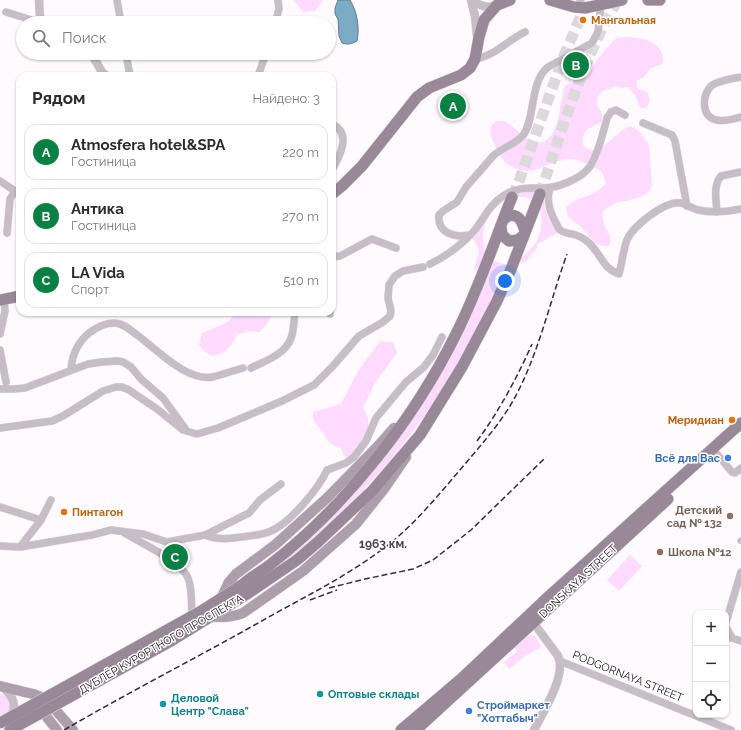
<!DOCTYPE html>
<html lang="ru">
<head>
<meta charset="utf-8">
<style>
  body { margin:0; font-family:Raleway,sans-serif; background:#f7f7f7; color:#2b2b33 }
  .controls { position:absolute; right:12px; bottom:12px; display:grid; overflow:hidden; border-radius:8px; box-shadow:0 1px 3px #0004 }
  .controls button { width:36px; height:36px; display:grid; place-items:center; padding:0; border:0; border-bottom:1px solid #e1e1e2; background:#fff; color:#2b2b33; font:20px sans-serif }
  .you { position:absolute; left:505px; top:281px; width:14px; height:14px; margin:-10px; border:3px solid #fff; border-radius:50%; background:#1a73e8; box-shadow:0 0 0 6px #1a73e833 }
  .badge { display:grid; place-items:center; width:26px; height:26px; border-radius:50%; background:#0b8043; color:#fff; font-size:13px; font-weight:700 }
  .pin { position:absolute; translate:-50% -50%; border:2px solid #fff; box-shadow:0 1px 4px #0006 }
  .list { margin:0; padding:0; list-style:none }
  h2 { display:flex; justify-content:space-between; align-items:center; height:52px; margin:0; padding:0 16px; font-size:17px }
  h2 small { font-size:13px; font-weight:400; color:#7c7c81 }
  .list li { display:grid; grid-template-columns:26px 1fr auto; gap:12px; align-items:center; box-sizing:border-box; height:56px; margin:0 8px 8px; padding:0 8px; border:1px solid #e1e1e2; border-radius:12px }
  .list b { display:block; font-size:15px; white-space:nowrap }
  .list p { margin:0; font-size:13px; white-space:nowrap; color:#7c7c81 }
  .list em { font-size:13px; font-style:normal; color:#7c7c81 }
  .icon { flex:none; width:22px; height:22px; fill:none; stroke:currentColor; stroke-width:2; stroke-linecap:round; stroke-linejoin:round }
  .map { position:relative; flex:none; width:741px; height:730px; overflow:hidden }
  .search { position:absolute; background:#fff; box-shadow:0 1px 3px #0004; left:16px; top:16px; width:320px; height:44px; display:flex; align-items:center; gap:10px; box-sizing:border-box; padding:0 14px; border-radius:22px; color:#7c7c81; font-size:15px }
  .panel { position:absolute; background:#fff; box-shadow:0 1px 3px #0004; left:16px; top:72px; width:320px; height:244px; border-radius:12px }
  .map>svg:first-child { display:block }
</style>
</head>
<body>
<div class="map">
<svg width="741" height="730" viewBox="0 0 741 730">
  <rect width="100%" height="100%" fill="#fefafe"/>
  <!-- green -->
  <path fill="#fddafe" d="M 294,0 L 323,0 L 315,11 L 303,12 Z
    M 629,37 C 636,38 643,38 649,41 C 658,45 667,55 662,64 L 651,68 L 644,77 L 639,79 L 637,81 L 637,88 L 648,93 L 650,101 L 646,108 L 641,109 L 635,95 L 628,87 L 621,88 L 616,86 L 601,92 C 590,109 605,107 602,122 C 598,124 592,126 588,129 C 583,133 580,144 586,148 C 600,159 618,128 631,126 L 640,132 L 649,145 L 652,185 C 648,200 627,199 614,204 C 610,206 607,209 603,211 C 600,226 610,230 611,242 L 608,246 C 594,247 589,235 581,227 C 573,219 568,221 566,208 C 576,195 596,198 606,183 L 602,172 C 593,166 580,159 569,159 C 564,159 567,159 563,160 C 543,163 536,177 514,168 C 502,163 496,148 491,136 C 488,128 493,119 503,121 C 515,124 529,150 545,141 C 562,131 558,101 566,85 L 586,79 L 597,60 L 614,40 L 618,38 Z
    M 527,191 L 545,191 C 540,205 550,221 557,233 L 536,245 L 538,247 L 527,260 L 525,262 L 519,262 C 521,257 525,255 529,251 C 535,245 540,236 541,227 C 546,188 506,189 488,217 C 483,225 482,235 484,244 C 484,247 486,250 485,253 C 484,258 480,264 478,269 L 474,270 C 477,254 485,252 470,236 C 489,214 496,198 527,191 Z
    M 494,261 L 503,264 L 510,264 C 466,366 402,459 319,534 C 295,556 269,574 242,592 L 340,506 L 467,322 Z
    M 238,312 L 276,312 C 269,317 267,326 260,332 L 249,331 L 237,335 C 231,347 227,352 213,356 L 204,351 L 199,345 L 202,333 L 226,323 Z
    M 380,341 L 393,343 L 397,353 L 375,383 L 363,407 C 376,428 363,441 350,457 L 346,457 C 342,454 343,449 339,447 C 337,446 334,446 333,445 C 327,442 326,436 323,432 C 317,424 312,424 313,412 L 341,404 L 358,371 Z
    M 630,555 L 642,566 L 619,591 L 607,580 Z
    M 528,635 L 535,636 L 541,647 L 525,656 L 509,669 L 504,662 L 517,651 L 514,647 Z
    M 3,694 C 12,698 11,704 10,713 L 0,718 L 0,695 Z"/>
  <!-- water -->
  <path fill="#7babc4" stroke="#5f7e92" d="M 338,0 L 350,0 C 357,11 360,28 357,41 C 352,44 348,45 342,43 L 339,36 L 338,19 L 335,14 L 335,8 Z"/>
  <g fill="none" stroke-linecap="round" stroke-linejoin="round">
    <!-- primary-tunnel -->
    <path stroke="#dcd8dc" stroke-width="11" stroke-dasharray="11 5.5" stroke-linecap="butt" d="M 540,194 C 562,130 583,58 618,0
      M 512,197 L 518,184 L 563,58 L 583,11 L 589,0"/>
    <defs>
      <path id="pedestrian" d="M 740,541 L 741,540"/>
      <path id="minor" d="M 117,0 L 121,23
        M 580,0 L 582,5 L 581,8
        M 6,12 L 35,21 L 41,21
        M 275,23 L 279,9 L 278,0
        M 126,53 L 130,76
        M 475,59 C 495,56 508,40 525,32
        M 258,76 L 266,53
        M 741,77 C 732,79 719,80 711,86 C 702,96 701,116 716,120 C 724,122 733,119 741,117
        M 643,123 L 672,135 L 675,141 L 687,206
        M 332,124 C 352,133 340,156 332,170
        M 0,181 L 15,191 L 20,191
        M 550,188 C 545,203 552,216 559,229 C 564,234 570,233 576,235 C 581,237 586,240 589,243 C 602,255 602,268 619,274 C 622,263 623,251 627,240 C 632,227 665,200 681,203 C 687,205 692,208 698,210 C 712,213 727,212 741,209
        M 717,212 C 716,200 713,185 721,176 L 741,172
        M 7,233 L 10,199 L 15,191
        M 469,235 C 455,238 437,233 439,215 L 443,211 L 457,202 L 466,187 L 494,155 C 503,147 517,144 524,134 C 535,118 530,81 548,67 L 592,43 L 598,32 L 601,5
        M 332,257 L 340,256 L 370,240 L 372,239 L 396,248
        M 430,264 C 447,256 462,244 474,231 C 484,219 489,205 503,196 C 515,187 530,188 544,188 C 558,188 579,179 588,169 C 596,160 604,130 607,118 L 611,112 L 616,110 L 625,115
        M 330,314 L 330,312
        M 0,334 L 5,311 L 4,299
        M 0,350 L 6,382
        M 251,368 C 265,361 286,354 291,338 C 294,330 294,320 295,312
        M 71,370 C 72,355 77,343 89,333 C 97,327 105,323 114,323 C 122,323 128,328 133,332 C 155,347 185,382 213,377 L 243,368
        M 0,389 L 14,389 L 25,388 L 88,364 L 102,362 L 117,361 L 123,362 L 131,367 L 141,379 L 163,398 L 187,431
        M 0,428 L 52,421 L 63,416 L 103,391 L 116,387 L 122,387 L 129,390 L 157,409 L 183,430 L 197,434 L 218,428 L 282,401 L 314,385 L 332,367 L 359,336 L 383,322 L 390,316 L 391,311 L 388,298 L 389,285 L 395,276 L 403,271 L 423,267
        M 717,454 L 732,472 L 735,473 L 741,468
        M 0,507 L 41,520
        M 123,532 C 139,542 182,562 188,578 C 193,590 191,606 192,618
        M 205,535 C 217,540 228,539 241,537 C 251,536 262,535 271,531 C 290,523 319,488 327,470 L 346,463 L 354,457 L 366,441 L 376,418 L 406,382 L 424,367 L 433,355 L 442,337
        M 0,546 L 20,547 L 92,535 L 111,530 L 143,534 L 167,542 L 205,535 L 249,513 L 260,500 L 281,484
        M 20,547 L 41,520 L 51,500
        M 726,622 L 741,572
        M 726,627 L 732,638 L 741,641
        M 560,661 L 731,730"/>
      <path id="tertiary" d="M 39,0 L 40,18 L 44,23
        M 471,0 L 475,16 L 477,36
        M 473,0 C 481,7 487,8 497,5
        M 91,53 L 102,72 L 107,76
        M 533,622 L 558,656 C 567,675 543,712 534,730
        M 3,687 C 18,701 16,709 7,726
        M 11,723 L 39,708"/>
      <path id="secondary" d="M 220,601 L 229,582 L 236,574 L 275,545 L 327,498 L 379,445 L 394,428
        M 208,616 C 221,618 231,618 243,613 L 303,571 L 356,524 L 384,489 L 406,457
        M 0,686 L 33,694 L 46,699 L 73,730
        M 38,706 L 57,730"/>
      <path id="primary" d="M 550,0 L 574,7 L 585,8 L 622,0
        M 648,0 L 660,0
        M 332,194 L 342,186 L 362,166 L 417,97 L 429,88 L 461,75 L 470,68 L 475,59 L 479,37 L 484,20 L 497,5 L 510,0
        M 504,219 L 510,215 C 520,215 523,223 525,232
        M 501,226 L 502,235 L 509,241 L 518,240 L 524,235
        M 0,300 L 20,296
        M 242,585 C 251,577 262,571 271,564 C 347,505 415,418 457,332 C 479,288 494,242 512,197
        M 247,594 L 297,560 L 318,542 L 372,491 L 420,435 L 462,367 L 497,301 L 511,269 L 540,194
        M 401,730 L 461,679 L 548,597 L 741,423
        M 416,730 L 668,499"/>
    </defs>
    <!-- pedestrian casing -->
    <use href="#pedestrian" stroke="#dad6da" stroke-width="6"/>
    <!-- minor casing -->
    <use href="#minor" stroke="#dad6da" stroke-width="8"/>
    <!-- tertiary casing -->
    <use href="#tertiary" stroke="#dad6da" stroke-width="9"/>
    <!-- secondary casing -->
    <use href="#secondary" stroke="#dad6da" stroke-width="11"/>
    <!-- primary casing -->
    <use href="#primary" stroke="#dad6da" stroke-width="12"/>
    <!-- pedestrian -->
    <use href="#pedestrian" stroke="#c7bdc6" stroke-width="5"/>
    <!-- minor -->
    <use href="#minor" stroke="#c7bdc6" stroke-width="7"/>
    <!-- tertiary -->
    <use href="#tertiary" stroke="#c7bdc6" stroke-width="8"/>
    <!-- secondary -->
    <use href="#secondary" stroke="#ac9eab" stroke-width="10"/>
    <!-- primary -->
    <use href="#primary" stroke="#998898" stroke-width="11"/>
    <!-- rail -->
    <path stroke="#352d35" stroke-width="1.5" stroke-dasharray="6 3" stroke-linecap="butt" d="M 477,441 C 498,413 518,376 532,344
      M 329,588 L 365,579 L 413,569 L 433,560 L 471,530 L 546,457
      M 310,600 L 337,590
      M 64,730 C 131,691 200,656 267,618 C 308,595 351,574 388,545 C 417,522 441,492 465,464 C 481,445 497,427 510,406 C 537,361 549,304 567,254"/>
    <defs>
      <path id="primary-bridge" d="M 0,723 L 203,610 L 242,585
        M 10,730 L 171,641 L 247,594"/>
    </defs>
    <!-- primary-bridge casing -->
    <use href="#primary-bridge" stroke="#dad6da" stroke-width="12" stroke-linecap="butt"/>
    <!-- primary-bridge -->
    <use href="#primary-bridge" stroke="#998898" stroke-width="11"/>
  </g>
  <!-- markers -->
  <g fill="#e8710a" stroke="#fff" stroke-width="1.5">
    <circle cx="583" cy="20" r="4"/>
    <circle cx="732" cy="420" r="4"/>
    <circle cx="64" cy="512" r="4"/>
  </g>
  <g fill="#3f7fe0" stroke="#fff" stroke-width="1.5">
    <circle cx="728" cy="458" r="4"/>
    <circle cx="469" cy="711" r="4"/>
  </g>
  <g fill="#8d6e63" stroke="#fff" stroke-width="1.5">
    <circle cx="730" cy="516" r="4"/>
    <circle cx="660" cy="552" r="4"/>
  </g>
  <g fill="#0f9aa8" stroke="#fff" stroke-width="1.5">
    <circle cx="320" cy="694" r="4"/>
    <circle cx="163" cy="704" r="4"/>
  </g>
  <g text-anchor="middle" stroke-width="3" stroke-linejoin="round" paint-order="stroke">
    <!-- food labels -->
    <g font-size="11" font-weight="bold" fill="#c56008" stroke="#fff" text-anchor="start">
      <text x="591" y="24">Мангальная</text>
      <text x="724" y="424" text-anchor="end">Меридиан</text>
      <text x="72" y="516">Пинтагон</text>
    </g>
    <!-- shop labels -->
    <g font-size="11" font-weight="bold" fill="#366cbe" stroke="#fff" text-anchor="end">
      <text x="720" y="462">Всё для Вас</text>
      <text x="477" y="709" text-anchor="start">Строймаркет<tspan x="477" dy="13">"Хоттабыч"</tspan></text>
    </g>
    <!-- education labels -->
    <g font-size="11" font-weight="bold" fill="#785e54" stroke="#fff" text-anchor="end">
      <text x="722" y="514">Детский<tspan x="722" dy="13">сад № 132</tspan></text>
      <text x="668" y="556" text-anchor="start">Школа №12</text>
    </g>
    <!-- street labels -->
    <g font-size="11" fill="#1e161e" stroke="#fff">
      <text transform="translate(578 581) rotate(-43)" y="4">DONSKAYA STREET</text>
      <text transform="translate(161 644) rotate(-30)" y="4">ДУБЛЁР КУРОРТНОГО ПРОСПЕКТА</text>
      <text transform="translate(628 676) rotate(22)" y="4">PODGORNAYA STREET</text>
    </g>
    <!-- culture labels -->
    <g font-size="11" font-weight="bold" fill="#0d838f" stroke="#fff" text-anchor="start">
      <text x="328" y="698">Оптовые склады</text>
      <text x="171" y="702">Деловой<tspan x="171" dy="13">Центр "Слава"</tspan></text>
    </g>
    <!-- neighbourhood labels -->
    <g font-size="12" font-weight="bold" fill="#534153" stroke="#fff">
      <text x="383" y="548">1963 км.</text>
    </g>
  </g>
</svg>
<div class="controls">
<button>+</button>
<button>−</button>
<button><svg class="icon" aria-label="locate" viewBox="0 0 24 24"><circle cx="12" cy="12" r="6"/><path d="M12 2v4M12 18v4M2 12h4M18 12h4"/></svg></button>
</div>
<div class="you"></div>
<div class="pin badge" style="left:453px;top:106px">A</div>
<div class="pin badge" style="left:576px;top:65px">B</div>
<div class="pin badge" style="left:175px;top:557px">C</div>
<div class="search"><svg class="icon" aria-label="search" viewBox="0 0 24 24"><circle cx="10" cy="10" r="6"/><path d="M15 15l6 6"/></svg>Поиск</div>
<section class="panel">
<h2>Рядом<small>Найдено: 3</small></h2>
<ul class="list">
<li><span class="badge">A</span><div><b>Atmosfera hotel&amp;SPA</b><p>Гостиница</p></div><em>220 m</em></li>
<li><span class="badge">B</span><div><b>Антика</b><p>Гостиница</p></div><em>270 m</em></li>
<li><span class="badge">C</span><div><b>LA Vida</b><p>Спорт</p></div><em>510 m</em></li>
</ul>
</section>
</div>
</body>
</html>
